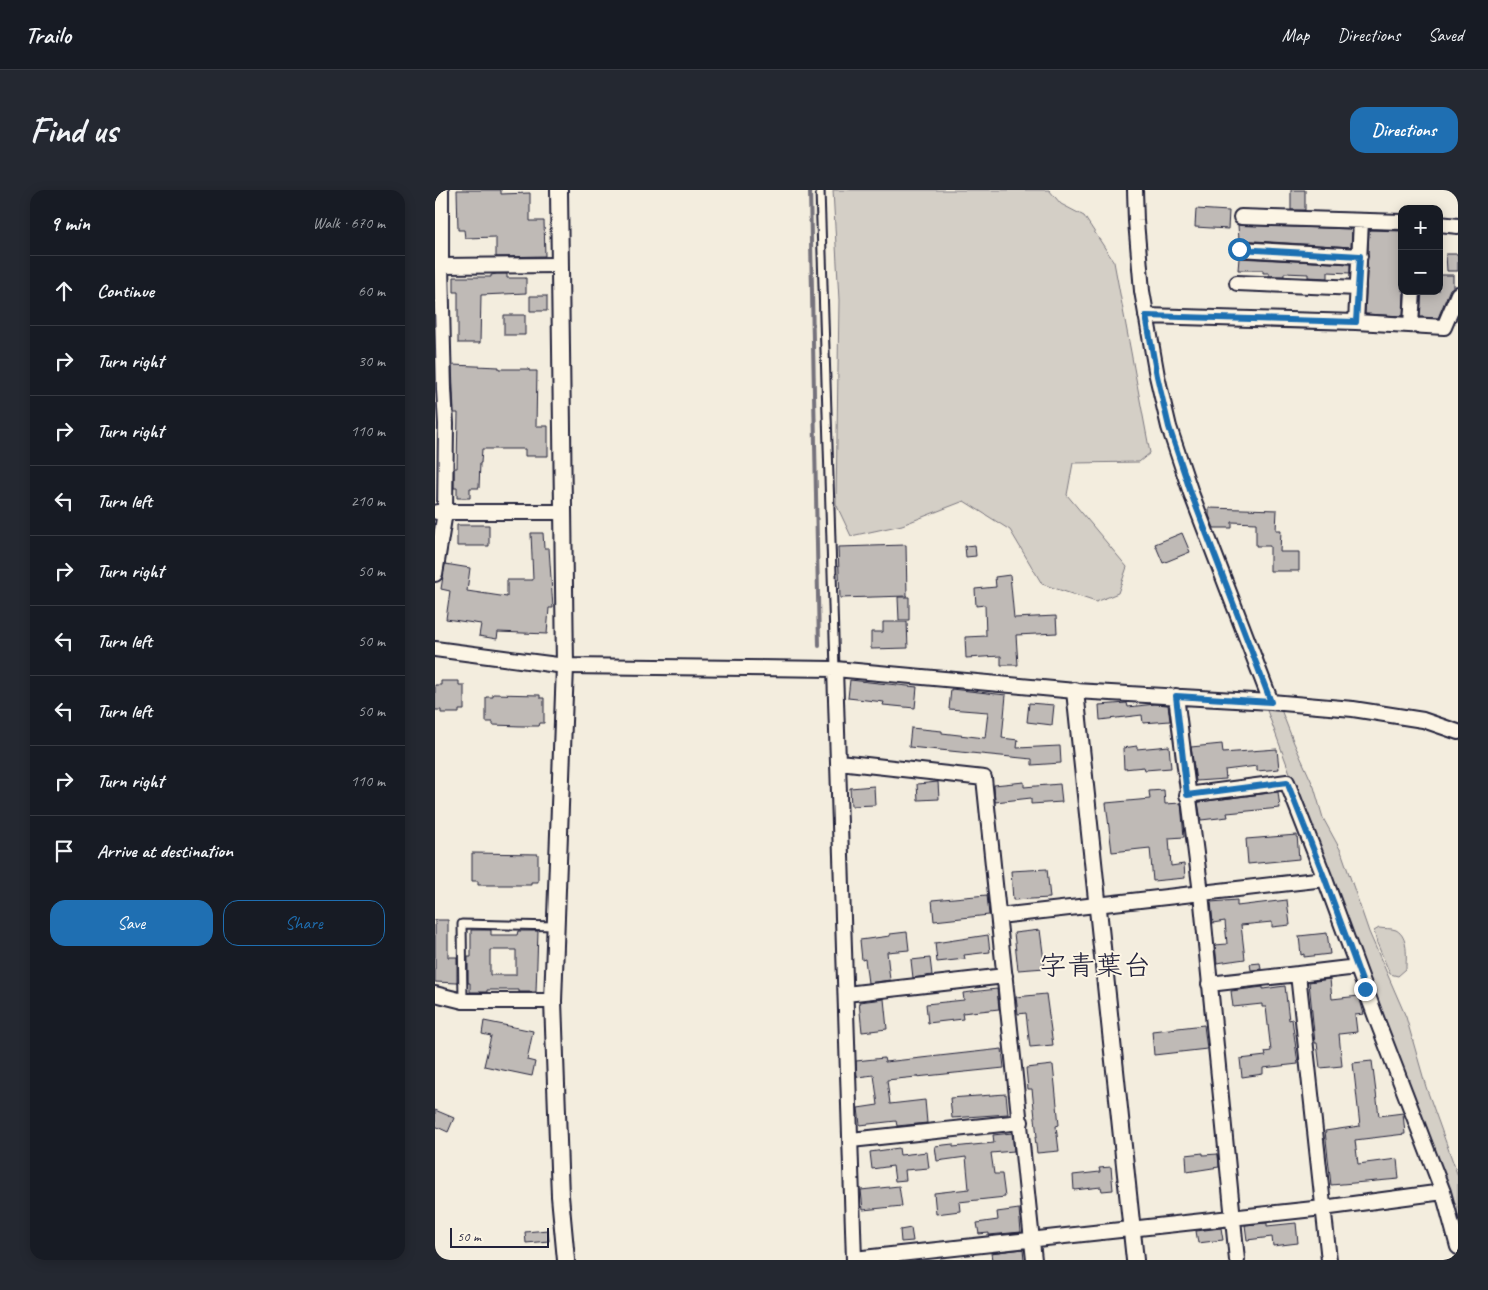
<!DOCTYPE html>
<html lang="en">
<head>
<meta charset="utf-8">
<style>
  body { margin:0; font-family:Caveat,"Klee One",sans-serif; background:#242831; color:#f1f3f6 }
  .controls { position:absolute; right:15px; top:15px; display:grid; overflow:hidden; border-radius:10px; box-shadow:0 2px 12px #0003 }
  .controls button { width:45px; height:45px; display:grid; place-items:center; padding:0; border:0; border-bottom:1px solid #363941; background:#171b24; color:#f1f3f6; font:25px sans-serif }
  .scale { position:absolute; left:15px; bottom:12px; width:99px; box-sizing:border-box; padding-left:5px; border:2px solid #22223b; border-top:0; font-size:14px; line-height:18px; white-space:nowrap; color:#22223b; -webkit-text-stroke:4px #fcf5e5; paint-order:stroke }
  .stop { position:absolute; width:15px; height:15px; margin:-11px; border:4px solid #1f6fb2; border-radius:50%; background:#fff }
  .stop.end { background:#1f6fb2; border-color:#fff; box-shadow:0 1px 5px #0008 }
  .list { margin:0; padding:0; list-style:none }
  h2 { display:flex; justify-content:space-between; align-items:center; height:65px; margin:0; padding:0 20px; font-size:21px }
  h2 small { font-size:16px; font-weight:400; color:#9ea1a6 }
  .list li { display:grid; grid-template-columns:32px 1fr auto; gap:15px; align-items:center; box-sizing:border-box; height:70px; padding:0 20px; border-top:1px solid #363941 }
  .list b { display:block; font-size:19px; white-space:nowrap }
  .list em { font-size:16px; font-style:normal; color:#9ea1a6 }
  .actions { display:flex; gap:10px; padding:15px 20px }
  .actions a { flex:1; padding:11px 0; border:1px solid #1f6fb2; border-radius:15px; text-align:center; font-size:18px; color:#1f6fb2 }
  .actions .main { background:#1f6fb2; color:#fff }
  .icon { flex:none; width:28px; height:28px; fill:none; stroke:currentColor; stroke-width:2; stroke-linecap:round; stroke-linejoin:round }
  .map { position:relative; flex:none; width:1023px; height:1070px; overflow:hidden; border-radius:15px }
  header { display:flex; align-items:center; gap:30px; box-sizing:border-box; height:70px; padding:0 25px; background:#171b24; border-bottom:1px solid #363941 }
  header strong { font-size:24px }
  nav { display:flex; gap:28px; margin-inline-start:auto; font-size:18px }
  .intro { display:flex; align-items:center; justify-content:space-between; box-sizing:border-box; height:120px; padding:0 30px }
  h1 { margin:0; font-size:35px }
  .button { padding:12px 22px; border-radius:15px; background:#1f6fb2; color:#fff; font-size:18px; font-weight:700 }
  main { display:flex; gap:30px; padding:0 30px }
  aside { flex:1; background:#171b24; border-radius:15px; box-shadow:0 2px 12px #0003 }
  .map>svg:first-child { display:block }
</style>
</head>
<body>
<header>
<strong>Trailo</strong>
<nav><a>Map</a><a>Directions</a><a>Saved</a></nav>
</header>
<div class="intro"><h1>Find us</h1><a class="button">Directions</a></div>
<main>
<aside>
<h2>9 min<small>Walk · 670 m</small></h2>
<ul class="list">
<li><svg class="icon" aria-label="ahead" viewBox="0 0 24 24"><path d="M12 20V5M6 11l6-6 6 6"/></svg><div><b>Continue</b></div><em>60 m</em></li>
<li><svg class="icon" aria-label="right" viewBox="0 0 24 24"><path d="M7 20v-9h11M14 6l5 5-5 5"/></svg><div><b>Turn right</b></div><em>30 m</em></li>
<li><svg class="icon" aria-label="right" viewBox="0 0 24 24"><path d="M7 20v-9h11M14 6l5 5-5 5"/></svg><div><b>Turn right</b></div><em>110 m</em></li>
<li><svg class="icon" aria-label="left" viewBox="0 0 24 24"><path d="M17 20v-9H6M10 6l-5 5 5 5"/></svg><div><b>Turn left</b></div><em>210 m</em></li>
<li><svg class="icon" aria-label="right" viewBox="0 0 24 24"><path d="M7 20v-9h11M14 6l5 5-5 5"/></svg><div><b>Turn right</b></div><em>50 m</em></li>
<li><svg class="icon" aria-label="left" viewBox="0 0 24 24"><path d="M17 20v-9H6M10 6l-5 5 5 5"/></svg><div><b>Turn left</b></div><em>50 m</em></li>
<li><svg class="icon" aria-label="left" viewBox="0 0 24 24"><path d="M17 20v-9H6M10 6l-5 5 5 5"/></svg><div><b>Turn left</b></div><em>50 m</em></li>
<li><svg class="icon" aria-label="right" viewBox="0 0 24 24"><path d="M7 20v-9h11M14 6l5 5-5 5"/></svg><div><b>Turn right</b></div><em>110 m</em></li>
<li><svg class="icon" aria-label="arrive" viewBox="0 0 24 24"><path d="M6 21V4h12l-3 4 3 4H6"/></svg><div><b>Arrive at destination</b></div></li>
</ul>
<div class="actions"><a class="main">Save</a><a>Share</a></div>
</aside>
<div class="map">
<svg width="1023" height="1070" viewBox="0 0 1023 1070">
  <rect width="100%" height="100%" fill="#f3edde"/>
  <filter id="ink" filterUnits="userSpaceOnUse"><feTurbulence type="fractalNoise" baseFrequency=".02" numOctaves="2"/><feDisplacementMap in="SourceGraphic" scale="10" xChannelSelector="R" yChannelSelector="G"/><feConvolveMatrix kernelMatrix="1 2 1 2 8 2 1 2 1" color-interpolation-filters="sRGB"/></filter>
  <g filter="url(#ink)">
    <!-- green -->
    <path fill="#d4cfc6" stroke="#7b7880" d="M 398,0 L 614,0 L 626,14 L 649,26 L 679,72 L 715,263 L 704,272 L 638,273 L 632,305 L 692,377 L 683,403 L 661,412 L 607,394 L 575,340 L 529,311 L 467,335 L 416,346 L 401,314 L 404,110 Z
      M 830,515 L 845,517 L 859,553 L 879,597 L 888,628 L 906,661 L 934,742 L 971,827 L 991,897 L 1023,986 L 1023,1040 Z
      M 944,738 C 949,739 956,738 961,740 C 974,747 971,767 971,779 L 963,786 L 955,784 L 942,753 L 939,741 Z"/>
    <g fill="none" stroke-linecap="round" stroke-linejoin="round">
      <!-- stream -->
      <path stroke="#75727b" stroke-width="4" d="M 375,0 L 384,456"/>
    </g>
    <!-- building -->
    <path fill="#bfbab6" stroke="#22223b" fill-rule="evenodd" d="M 22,0 L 66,0 L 66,4 L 95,3 L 95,31 L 109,31 L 110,66 L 61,67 L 61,47 L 30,48 L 29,40 L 23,40 Z
      M 856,0 L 870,0 L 870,20 L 856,20 Z
      M 761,19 L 794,21 L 793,39 L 760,37 Z
      M 803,35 L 917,39 L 916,57 L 804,50 Z
      M 934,40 L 967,41 L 967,101 L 969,101 L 968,126 L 930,124 Z
      M 1011,64 L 1023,64 L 1023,81 L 1012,81 Z
      M 804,68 L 915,74 L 915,83 L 893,82 L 893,88 L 873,87 L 873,84 L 849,83 L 849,86 L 834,86 L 834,83 L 828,83 L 828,80 L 803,80 Z
      M 62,84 L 72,84 L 72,88 L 91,88 L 91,103 L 46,105 L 45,153 L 23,153 L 23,102 L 19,102 L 19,87 L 56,87 L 56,85 Z
      M 1004,85 L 1018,85 L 1018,97 L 1015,99 L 1003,128 L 985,127 L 987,101 L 1004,101 Z
      M 95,106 L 112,106 L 112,121 L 95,121 Z
      M 69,125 L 90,125 L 90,145 L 69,145 Z
      M 17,175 L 64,177 L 64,179 L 94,179 L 94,181 L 102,181 L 101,236 L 113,236 L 113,266 L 90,266 L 90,259 L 47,259 L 46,273 L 45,273 L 44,298 L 35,298 L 35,308 L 22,308 L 22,298 L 19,298 L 19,278 L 22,278 L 23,223 L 19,223 Z
      M 774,318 L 842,320 L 841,340 L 846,340 L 845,362 L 864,362 L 864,381 L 835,381 L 835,356 L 821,356 L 821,333 L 797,332 L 797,338 L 779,338 L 774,325 Z
      M 22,335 L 54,335 L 54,356 L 22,356 Z
      M 96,343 L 108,343 L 109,358 L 114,358 L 118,418 L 114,418 L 112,444 L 63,442 L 62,449 L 44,446 L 46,434 L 11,429 L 15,401 L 6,399 L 10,374 L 35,378 L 32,401 L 72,407 L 72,390 L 98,390 Z
      M 747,343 L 755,362 L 728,373 L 720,354 Z
      M 471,355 L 472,406 L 405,408 L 403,357 Z
      M 540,355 L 541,366 L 531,367 L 530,356 Z
      M 575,385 L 579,428 L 621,426 L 622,443 L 581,445 L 583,475 L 566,475 L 566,466 L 531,468 L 530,447 L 551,446 L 550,415 L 541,416 L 540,399 L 561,397 L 560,387 Z
      M 463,407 L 474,407 L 474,430 L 464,430 Z
      M 448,432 L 472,432 L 473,458 L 436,459 L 436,442 L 448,442 Z
      M 415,490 L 482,497 L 480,518 L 448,515 L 449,512 L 413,508 Z
      M 6,491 L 24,491 L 24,495 L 29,495 L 29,520 L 24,520 L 24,523 L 6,523 L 6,520 L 0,520 L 0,495 L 6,495 Z
      M 516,499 L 571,505 L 567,548 L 583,550 L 582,558 L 625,556 L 626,573 L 597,575 L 597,569 L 474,557 L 476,538 L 507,541 L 507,543 L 550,548 L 553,522 L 514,519 Z
      M 58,504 L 105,505 L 105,508 L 109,508 L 109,533 L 105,533 L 104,536 L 86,536 L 58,535 L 58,532 L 51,532 L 51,507 L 58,507 Z
      M 594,513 L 619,515 L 617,535 L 592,532 Z
      M 692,513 L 693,517 L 720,514 L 733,515 L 735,531 L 708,533 L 707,525 L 665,530 L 664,515 Z
      M 787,554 L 788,563 L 842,559 L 844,579 L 822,581 L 822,576 L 790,580 L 791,589 L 761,591 L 756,557 Z
      M 702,556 L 702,559 L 734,556 L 736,578 L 710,580 L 709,577 L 689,579 L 688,558 Z
      M 503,592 L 504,609 L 483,610 L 482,594 Z
      M 589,592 L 589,597 L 625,594 L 627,612 L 596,614 L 596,608 L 560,612 L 559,595 Z
      M 439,596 L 440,615 L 416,616 L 415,598 Z
      M 729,600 L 730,614 L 746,613 L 749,647 L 734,648 L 736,676 L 749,674 L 750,688 L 718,691 L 715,658 L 677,662 L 671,613 L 715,609 L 714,601 Z
      M 843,602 L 845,618 L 792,623 L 793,627 L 766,630 L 763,612 Z
      M 862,645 L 864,669 L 813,674 L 811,649 Z
      M 37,663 L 103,664 L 103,692 L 96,692 L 96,695 L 43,695 L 43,691 L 37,691 Z
      M 612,679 L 615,708 L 578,710 L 576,681 Z
      M 552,705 L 554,725 L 499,731 L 497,710 Z
      M 802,710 L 802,716 L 852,710 L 855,735 L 837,737 L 837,732 L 806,735 L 810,769 L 782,773 L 780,755 L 792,754 L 790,731 L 778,733 L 776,712 Z
      M 0,730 L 13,730 L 13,767 L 22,767 L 22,793 L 0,792 Z
      M 36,740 L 56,740 L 56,745 L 82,745 L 83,741 L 103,741 L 101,802 L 84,802 L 84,800 L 52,800 L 52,802 L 35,802 L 35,793 L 33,793 L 33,767 L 36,767 ZM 55,760 L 81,760 L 81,785 L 55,785 Z
      M 605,740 L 610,778 L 583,780 L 579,743 Z
      M 472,742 L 474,760 L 452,762 L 455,790 L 433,793 L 430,769 L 427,770 L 425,750 L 455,746 L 455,744 Z
      M 892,743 L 895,764 L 869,767 L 869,764 L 866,765 L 864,746 Z
      M 553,745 L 555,762 L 529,765 L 530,769 L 502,772 L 500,753 Z
      M 495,768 L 497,785 L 478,788 L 476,770 Z
      M 825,773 L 826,779 L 816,780 L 815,774 Z
      M 895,789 L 897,809 L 924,806 L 929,824 L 920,825 L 922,842 L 904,844 L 907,876 L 885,878 L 882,853 L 880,853 L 874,792 Z
      M 850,796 L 854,830 L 857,829 L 863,874 L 828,878 L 828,884 L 807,887 L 805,869 L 831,866 L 830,862 L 836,861 L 831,817 L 827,817 L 827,814 L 798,817 L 796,801 L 828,797 L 828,799 Z
      M 562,799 L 564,819 L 527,823 L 528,829 L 493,833 L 491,814 L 529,810 L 528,803 Z
      M 611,804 L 618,855 L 595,857 L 591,823 L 583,824 L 581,807 Z
      M 449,809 L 452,839 L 427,842 L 424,812 Z
      M 49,831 L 98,841 L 92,870 L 100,872 L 97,886 L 49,876 L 56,846 L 47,844 Z
      M 769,835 L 772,859 L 719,865 L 717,841 Z
      M 567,859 L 569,878 L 452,890 L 455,914 L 490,910 L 492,933 L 462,936 L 461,931 L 425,935 L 423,918 L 443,915 L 439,885 L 422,887 L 421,871 L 449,868 L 450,872 Z
      M 937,871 L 944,926 L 968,923 L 970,944 L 920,950 L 923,974 L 962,969 L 964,989 L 896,995 L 890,941 L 925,936 L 918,873 Z
      M 618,875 L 624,935 L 621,936 L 624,961 L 602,963 L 600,947 L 602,947 L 597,899 L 593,899 L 591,878 Z
      M 571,904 L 573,924 L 517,928 L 515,908 Z
      M 0,920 L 19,928 L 13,942 L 0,936 Z
      M 577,943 L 579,961 L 556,963 L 559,984 L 567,984 L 570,1007 L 524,1012 L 525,1021 L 501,1024 L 499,1003 L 534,999 L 531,967 L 502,971 L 500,956 L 518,954 L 518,957 L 559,953 L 558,945 Z
      M 464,958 L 465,965 L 492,962 L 494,978 L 470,980 L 471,990 L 460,991 L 458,976 L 437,979 L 435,962 Z
      M 768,963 L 768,965 L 783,964 L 784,977 L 752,982 L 751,965 Z
      M 676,977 L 678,1000 L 667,1001 L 666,997 L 639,1000 L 638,985 L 665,982 L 664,978 Z
      M 464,996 L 467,1016 L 428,1020 L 426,1000 Z
      M 584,1019 L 586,1042 L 554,1045 L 554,1043 L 544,1044 L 542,1033 L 563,1030 L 562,1022 Z
      M 832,1033 L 832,1036 L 861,1033 L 863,1053 L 838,1056 L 837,1047 L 812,1050 L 810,1035 Z
      M 476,1038 L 478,1051 L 466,1052 L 465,1040 Z
      M 786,1038 L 788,1050 L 763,1053 L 761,1041 Z
      M 113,1040 L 114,1051 L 91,1053 L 90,1042 Z
      M 588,1059 L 589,1070 L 557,1070 L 556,1063 Z"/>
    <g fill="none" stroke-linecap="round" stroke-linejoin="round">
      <defs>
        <path id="service" d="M 385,0 L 400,479
          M 28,811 L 27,734 L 120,736"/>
        <path id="minor" d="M 700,0 L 701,31 L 707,101 L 722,186 L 734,237 L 756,303 L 836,512
          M 806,27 L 967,32
          M 1004,34 L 1023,36
          M 804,59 L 925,66
          M 6,76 L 124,75
          M 802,93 L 923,98
          M 711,126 L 921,132 L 1009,137 L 1023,104
          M 921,132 L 926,31
          M 976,135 L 978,101
          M 2,322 L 129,322
          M 0,384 L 10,322 L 11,234 L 9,199 L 6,76 L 6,0
          M 0,459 L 130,476 L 400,479 L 640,501 L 836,512 L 918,519 L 988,530 L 1023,542
          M 400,479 L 419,1070
          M 741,506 L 766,703 L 802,1070
          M 404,572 L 549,588 L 599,1070
          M 752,605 L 852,592 L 890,689 L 943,833 L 1008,1002 L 1023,1057
          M 564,726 L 890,689
          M 863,784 L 922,777
          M 774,794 L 863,784 L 894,1070
          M 0,804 L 28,811 L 118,811
          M 411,804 L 570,786
          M 416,950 L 586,932
          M 419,1069 L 888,1018 L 1008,1002"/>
        <path id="tertiary" d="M 124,0 L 130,476 L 118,811 L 125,1006 L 131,1070
          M 640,501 L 700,1070"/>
      </defs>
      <!-- service casing -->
      <use href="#service" stroke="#22223b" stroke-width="11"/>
      <!-- minor casing -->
      <use href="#minor" stroke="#22223b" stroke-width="18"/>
      <!-- tertiary casing -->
      <use href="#tertiary" stroke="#22223b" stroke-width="20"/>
      <!-- service -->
      <use href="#service" stroke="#fcf5e5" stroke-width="7"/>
      <!-- minor -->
      <use href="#minor" stroke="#fcf5e5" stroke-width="14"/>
      <!-- tertiary -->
      <use href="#tertiary" stroke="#fcf5e5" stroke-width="16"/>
    </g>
  </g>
  <g fill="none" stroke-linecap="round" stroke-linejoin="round" filter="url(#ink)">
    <!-- route -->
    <path stroke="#1f6fb2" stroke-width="6" d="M 804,59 L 925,66 L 921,132 L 711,126 L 722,186 L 734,237 L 756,303 L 836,512 L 741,506 L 752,605 L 852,592 L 890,689 L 930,799"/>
  </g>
  <g text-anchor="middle" stroke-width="4" stroke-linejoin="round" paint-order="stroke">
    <!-- quarter labels -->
    <g font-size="28" fill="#22223b" stroke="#fcf5e5">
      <text x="660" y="785">字青葉台</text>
    </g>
  </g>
</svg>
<div class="controls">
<button>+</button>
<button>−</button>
</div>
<div class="scale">50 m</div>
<div class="stop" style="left:804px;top:59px"></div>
<div class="stop end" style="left:930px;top:799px"></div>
</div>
</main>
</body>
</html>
